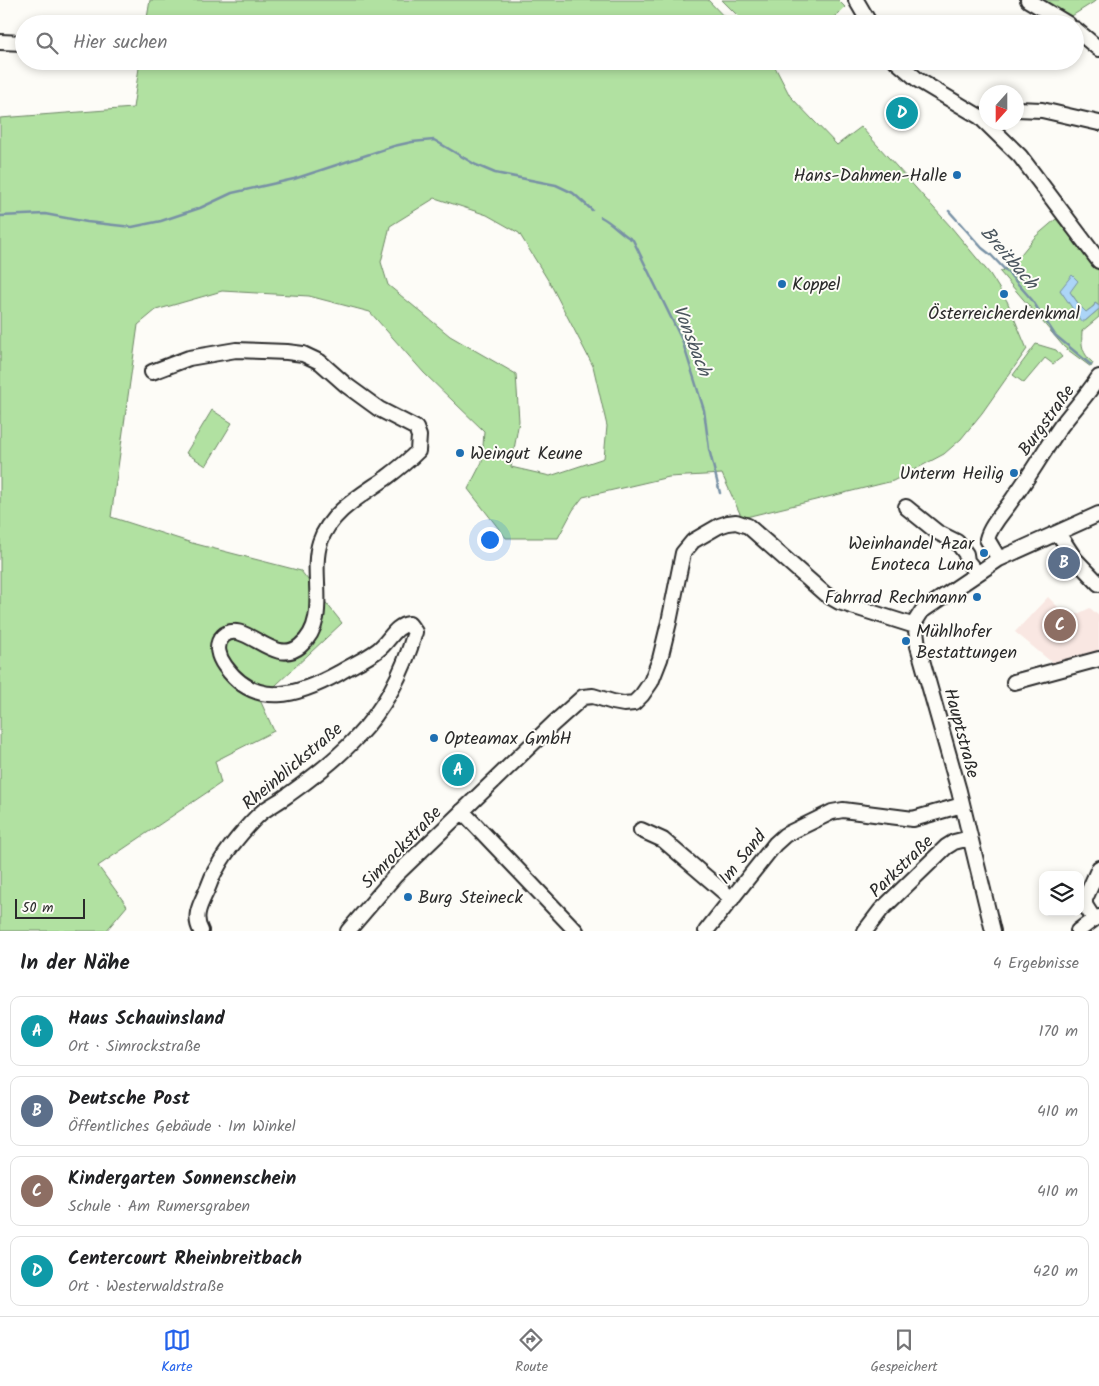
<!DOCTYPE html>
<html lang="de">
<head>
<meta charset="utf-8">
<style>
  body { margin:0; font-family:Kalam,sans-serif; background:#f2f2f2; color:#202124 }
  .controls { position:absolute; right:15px; bottom:15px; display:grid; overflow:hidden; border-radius:10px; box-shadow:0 2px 8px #0003 }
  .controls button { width:45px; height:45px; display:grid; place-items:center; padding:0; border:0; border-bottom:1px solid #e0e0e0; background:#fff; color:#202124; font:25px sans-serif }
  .compass { position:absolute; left:979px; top:85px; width:45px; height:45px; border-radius:50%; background:#fff; box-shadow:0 2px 8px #0003; rotate:201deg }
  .scale { position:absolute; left:15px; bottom:12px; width:70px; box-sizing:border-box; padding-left:5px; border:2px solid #2b2b2b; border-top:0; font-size:14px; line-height:18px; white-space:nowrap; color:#2b2b2b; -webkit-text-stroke:4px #fdfcf7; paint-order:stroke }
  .you { position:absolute; left:489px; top:539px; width:18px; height:18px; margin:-12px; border:4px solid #fff; border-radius:50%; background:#1a73e8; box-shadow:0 0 0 8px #1a73e833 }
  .badge { display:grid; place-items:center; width:32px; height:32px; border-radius:50%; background:#2563eb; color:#fff; font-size:16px; font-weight:700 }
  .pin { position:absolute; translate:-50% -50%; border:2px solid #fff; box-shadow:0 1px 5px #0006 }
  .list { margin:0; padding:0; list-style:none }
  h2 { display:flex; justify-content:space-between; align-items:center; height:65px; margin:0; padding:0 20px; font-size:21px }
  h2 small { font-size:16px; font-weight:400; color:#757577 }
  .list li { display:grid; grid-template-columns:32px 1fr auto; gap:15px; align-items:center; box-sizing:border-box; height:70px; margin:0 10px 10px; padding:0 10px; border:1px solid #e0e0e0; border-radius:10px }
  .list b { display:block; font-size:19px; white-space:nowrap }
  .list p { margin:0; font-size:16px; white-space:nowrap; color:#757577 }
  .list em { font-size:16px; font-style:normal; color:#757577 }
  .icon { flex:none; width:28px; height:28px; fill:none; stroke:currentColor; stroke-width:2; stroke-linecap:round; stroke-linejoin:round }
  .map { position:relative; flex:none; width:1099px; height:931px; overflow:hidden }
  .search { position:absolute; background:#fff; box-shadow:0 2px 8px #0003; left:15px; right:15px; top:15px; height:55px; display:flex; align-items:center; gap:12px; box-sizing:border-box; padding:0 18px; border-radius:28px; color:#757577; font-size:19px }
  .sheet { height:385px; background:#fff }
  nav { display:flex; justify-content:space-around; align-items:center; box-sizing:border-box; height:70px; border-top:1px solid #e0e0e0; background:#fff; font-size:14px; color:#757577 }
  nav a { display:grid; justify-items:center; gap:2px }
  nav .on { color:#2563eb }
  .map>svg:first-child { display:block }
</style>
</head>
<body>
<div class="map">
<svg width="1099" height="931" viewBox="0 0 1099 931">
  <rect width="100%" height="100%" fill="#fdfcf7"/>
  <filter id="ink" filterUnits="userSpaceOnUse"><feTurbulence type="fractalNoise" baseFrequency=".02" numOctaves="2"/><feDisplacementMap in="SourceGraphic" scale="10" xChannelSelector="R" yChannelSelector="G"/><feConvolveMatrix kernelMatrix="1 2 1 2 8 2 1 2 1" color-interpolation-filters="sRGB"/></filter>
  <g filter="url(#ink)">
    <!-- built -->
    <path fill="#f9e7e2" d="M 1048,597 L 1069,618 L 1090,608 L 1099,616 L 1099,655 L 1055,665 L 1015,632 Z"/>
    <!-- green -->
    <path fill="#b1e1a1" stroke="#6e8666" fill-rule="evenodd" d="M 150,0 L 708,0 L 731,24 L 146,24 Z
      M 722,0 L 838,0 L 845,7 L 828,24 L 746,24 Z
      M 1036,0 L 1097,0 L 1067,19 Z
      M 140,61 L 769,61 L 775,67 L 790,96 L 837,145 L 861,127 L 951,227 L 990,274 L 1007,301 L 1027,349 L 982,413 L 961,439 L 944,454 L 893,481 L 742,518 L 722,474 L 669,477 L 583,497 L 573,510 L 558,538 L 506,538 L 468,489 L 482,462 L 484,431 L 424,373 L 370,312 L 309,296 L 222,291 L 156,310 L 138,325 L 111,517 L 192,543 L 301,571 L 342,623 L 260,700 L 274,731 L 215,761 L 221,783 L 98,866 L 127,906 L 106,931 L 0,931 L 0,118 L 133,108 ZM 435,198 L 487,215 L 519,233 L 551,285 L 593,366 L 607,426 L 604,458 L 550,476 L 511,467 L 519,421 L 516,374 L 450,336 L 388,285 L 381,262 L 390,226 Z
      M 1056,219 L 1099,271 L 1099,306 L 1095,303 L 1094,306 L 1086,312 L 1080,306 L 1070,292 L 1060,290 L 1085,321 L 1099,309 L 1099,317 L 1082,331 C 1081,346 1082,353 1093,363 L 1091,367 L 1064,347 L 1000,272 L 1013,264 L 1035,237 Z
      M 1036,344 L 1056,350 L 1062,357 L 1053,364 L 1045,358 L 1024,383 L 1013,375 Z
      M 212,410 L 232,423 L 206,466 L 186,453 Z"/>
    <!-- water -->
    <path fill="#acd5f7" stroke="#7891a5" d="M 1072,275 L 1078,281 L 1070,292 L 1080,306 L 1086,312 L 1094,306 L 1095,303 L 1099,306 L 1099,309 L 1085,321 L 1081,321 L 1060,290 Z"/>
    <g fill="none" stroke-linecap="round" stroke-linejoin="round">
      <!-- stream -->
      <path stroke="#7891a5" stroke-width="2.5" d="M 949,211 L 982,248 L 991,255 L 1011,276 L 1032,300 L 1055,335 L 1091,365
        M 0,216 L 45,214 L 87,222 L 132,227 L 161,221 L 200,208 L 232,193 L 294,179 L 394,146 L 412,142 L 434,140 L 476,165 L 495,173 L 556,185 L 573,193 L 592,210
        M 601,217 C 613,223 621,234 633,240 L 682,340 L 704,410 L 709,449 L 720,493"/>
      <defs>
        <path id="minor" d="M 856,0 L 870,24
          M 1028,0 L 1068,24
          M 1075,29 L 1099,49
          M 0,42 L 24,43
          M 896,61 L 918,80 L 980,117 L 1020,156 L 1099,261
          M 1016,109 L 1042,110 L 1099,123
          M 152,372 L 189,358 L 236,350 L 287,352 L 303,354 L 320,362 L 346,385 L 379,409 L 416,428 L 419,436 L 418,451 C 408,461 398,469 386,478 C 362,495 330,512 320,542 C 309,576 331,620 300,646 C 274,668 243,617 223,636 C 214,645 219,658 225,666 C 256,710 299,695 339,673 C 352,665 366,659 378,650 C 389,642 395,625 409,624 L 415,632 C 404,670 385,708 357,737 C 337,759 312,778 288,795 C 280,801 270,806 262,812 C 249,823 225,852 217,868 C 212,875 210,884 206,892 C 200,905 193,917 201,931
          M 906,507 L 937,532 L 957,542 L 966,554 L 967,561 L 977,573
          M 1058,533 L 1075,559 L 1099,584
          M 999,559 L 987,539 C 991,524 1005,511 1014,497 C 1031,474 1045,449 1061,426 C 1074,409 1087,395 1099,377
          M 1014,682 L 1099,659
          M 462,811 L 576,931
          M 641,830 L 663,840 L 732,899
          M 1094,919 L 1085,905 L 1085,899 L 1099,868
          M 348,931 L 395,876 L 554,723 L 583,697 L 593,696 L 613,702 L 624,704 L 634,703 L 642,695 L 651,682 L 660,659 L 669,622 L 683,553 L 693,541 L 719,526 L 728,523 L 736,522 L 748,526 L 825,594 L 839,602 L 915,626
          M 706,931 L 775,844 L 785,835 L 832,812 L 843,810 L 913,819 L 962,805
          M 865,931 L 881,910 L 946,847 L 954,842 L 970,838
          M 993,931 L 959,791 L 918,646 L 915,622 L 922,611 L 999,559 L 1099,514
          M 1078,931 L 1094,919 L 1099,917"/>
      </defs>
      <!-- minor casing -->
      <use href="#minor" stroke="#2b2b2b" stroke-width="18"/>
      <!-- minor -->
      <use href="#minor" stroke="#fdfcf7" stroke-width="14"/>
    </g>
  </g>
  <!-- markers -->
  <g fill="#1f6fb2" stroke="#fdfcf7" stroke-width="2">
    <circle cx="957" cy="175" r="5"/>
    <circle cx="782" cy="284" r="5"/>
    <circle cx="1004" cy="294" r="5"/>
    <circle cx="460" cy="453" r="5"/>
    <circle cx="1014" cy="473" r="5"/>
    <circle cx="984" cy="553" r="5"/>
    <circle cx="977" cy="597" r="5"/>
    <circle cx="906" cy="641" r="5"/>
    <circle cx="434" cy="738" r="5"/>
    <circle cx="408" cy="897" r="5"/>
  </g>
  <g text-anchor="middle" stroke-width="4" stroke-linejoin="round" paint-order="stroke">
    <!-- poi labels -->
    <g font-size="18" fill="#2b2b2b" stroke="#fdfcf7" text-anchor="start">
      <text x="947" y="181" text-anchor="end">Hans-Dahmen-Halle</text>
      <text x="792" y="290">Koppel</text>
      <text x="1004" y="319" text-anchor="middle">Österreicherdenkmal</text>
      <text x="470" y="459">Weingut Keune</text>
      <text x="1004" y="479" text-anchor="end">Unterm Heilig</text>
      <text x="974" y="549" text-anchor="end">Weinhandel Azar<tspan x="974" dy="21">Enoteca Luna</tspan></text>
      <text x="967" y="603" text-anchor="end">Fahrrad Rechmann</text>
      <text x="916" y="637">Mühlhofer<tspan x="916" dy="21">Bestattungen</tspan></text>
      <text x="444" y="744">Opteamax GmbH</text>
      <text x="418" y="903">Burg Steineck</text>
    </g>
    <!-- street labels -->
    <g font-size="18" fill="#2b2b2b" stroke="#fdfcf7">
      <text transform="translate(1046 420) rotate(-54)" y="6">Burgstraße</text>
      <text transform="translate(962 733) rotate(75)" y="6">Hauptstraße</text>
      <text transform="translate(292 766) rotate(-40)" y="6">Rheinblickstraße</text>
      <text transform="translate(401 847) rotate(-46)" y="6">Simrockstraße</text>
      <text transform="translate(742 857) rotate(-51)" y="6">Im Sand</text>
      <text transform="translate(901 866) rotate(-44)" y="6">Parkstraße</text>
    </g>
    <!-- water labels -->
    <g font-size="19" font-style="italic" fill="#4b565e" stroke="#fdfcf7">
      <text transform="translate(1010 257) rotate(49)" y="7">Breitbach</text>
      <text transform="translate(693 340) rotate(69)" y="7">Vonsbach</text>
    </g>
  </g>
</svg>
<div class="controls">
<button><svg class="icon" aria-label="layers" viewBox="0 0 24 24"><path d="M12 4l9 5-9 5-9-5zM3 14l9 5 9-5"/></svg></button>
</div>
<svg class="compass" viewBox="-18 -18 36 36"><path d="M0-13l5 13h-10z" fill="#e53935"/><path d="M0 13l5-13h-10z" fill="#757577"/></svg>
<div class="scale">50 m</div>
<div class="you"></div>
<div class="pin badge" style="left:458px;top:770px;background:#0f9aa8">A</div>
<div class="pin badge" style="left:1064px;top:563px;background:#5c6f8a">B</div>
<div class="pin badge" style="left:1060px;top:625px;background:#8d6e63">C</div>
<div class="pin badge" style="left:902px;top:113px;background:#0f9aa8">D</div>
<div class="search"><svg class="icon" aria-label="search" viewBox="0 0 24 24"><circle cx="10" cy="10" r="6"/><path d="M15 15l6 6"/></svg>Hier suchen</div>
</div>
<section class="sheet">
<h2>In der Nähe<small>4 Ergebnisse</small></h2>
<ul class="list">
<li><span class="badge" style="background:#0f9aa8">A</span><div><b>Haus Schauinsland</b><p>Ort · Simrockstraße</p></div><em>170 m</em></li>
<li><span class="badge" style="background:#5c6f8a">B</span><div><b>Deutsche Post</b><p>Öffentliches Gebäude · Im Winkel</p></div><em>410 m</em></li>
<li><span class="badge" style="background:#8d6e63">C</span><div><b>Kindergarten Sonnenschein</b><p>Schule · Am Rumersgraben</p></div><em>410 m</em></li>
<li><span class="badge" style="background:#0f9aa8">D</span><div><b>Centercourt Rheinbreitbach</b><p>Ort · Westerwaldstraße</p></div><em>420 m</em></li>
</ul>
</section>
<nav>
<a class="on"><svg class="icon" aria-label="map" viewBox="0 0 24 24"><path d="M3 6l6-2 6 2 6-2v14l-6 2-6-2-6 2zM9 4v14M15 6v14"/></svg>Karte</a>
<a><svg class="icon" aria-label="directions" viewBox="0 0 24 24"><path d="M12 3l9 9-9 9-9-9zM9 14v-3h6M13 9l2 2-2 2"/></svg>Route</a>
<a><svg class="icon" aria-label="saved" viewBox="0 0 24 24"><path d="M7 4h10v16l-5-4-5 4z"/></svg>Gespeichert</a>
</nav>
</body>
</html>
